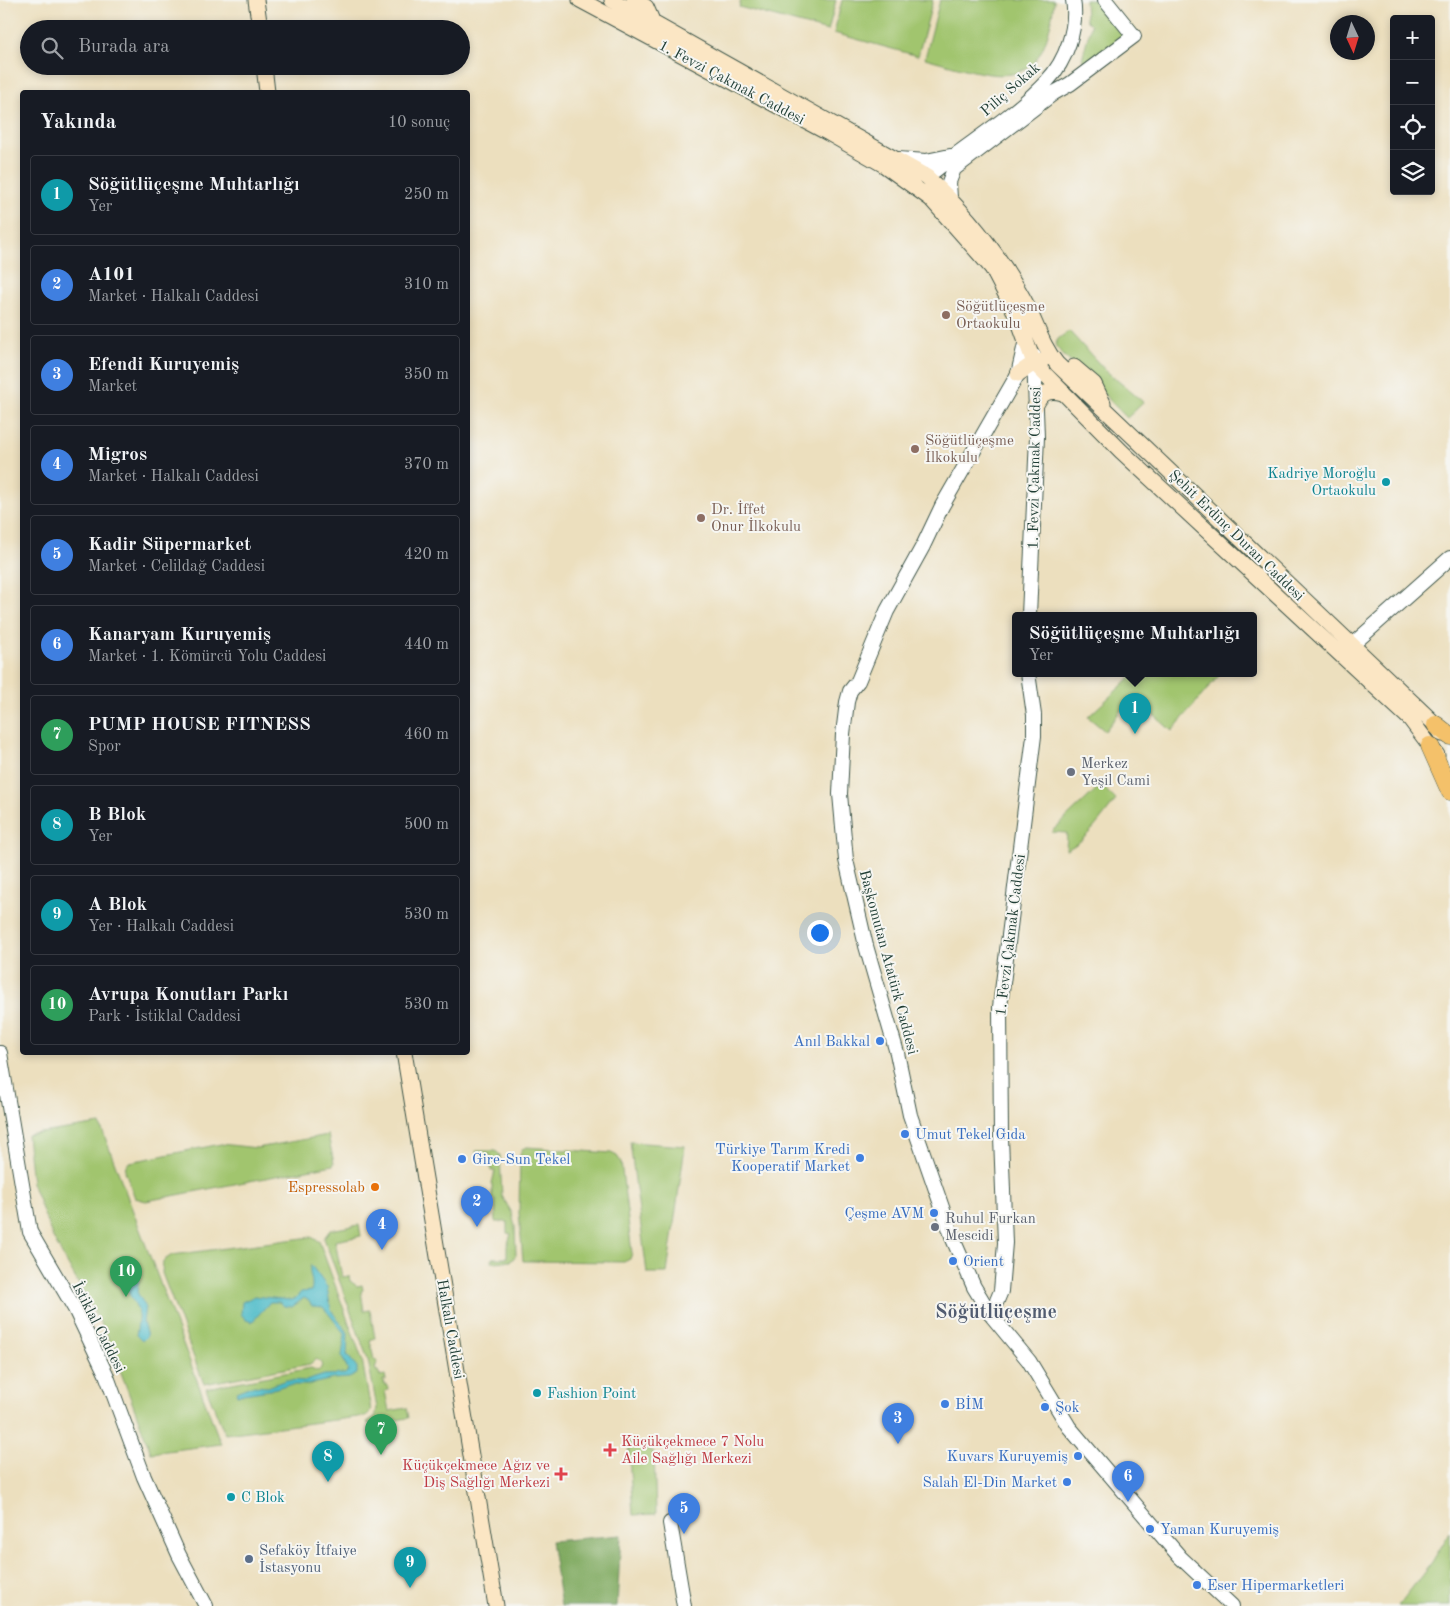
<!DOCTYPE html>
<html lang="tr">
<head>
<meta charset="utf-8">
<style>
  body { margin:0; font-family:"Old Standard TT",serif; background:#20242c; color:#f1f3f6 }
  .controls { position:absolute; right:15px; top:15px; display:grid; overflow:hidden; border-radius:5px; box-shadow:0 2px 8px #0003 }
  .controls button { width:45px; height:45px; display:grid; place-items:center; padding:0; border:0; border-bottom:1px solid #363941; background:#171b24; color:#f1f3f6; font:25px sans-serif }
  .compass { position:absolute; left:1330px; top:15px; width:45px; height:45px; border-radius:50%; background:#171b24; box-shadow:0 2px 8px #0003; rotate:176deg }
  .you { position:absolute; left:819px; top:932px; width:18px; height:18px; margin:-12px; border:4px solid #fff; border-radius:50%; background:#1a73e8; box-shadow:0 0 0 8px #1a73e833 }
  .badge { display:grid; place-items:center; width:32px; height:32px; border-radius:50%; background:#ea580c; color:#fff; font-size:16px; font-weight:700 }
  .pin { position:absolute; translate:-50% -41px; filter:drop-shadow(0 1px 2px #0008) }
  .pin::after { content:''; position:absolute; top:26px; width:18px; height:15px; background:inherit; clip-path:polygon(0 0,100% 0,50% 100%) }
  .popup { position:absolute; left:1012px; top:612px; width:245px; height:65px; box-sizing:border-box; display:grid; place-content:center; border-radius:5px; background:#171b24; filter:drop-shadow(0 1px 4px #0005); font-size:16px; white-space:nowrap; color:#9ea1a6 }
  .popup b { font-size:19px; color:#f1f3f6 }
  .popup::after { content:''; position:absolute; left:50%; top:100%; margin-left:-10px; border:10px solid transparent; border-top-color:#171b24 }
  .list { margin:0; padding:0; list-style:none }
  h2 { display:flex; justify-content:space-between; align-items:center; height:65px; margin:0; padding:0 20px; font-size:21px }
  h2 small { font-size:16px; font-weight:400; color:#9ea1a6 }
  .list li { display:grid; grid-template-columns:32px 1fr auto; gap:15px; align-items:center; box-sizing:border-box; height:80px; margin:0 10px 10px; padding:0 10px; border:1px solid #363941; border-radius:5px }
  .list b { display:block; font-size:19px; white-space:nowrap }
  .list p { margin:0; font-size:16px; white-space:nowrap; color:#9ea1a6 }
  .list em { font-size:16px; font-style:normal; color:#9ea1a6 }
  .icon { flex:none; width:28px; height:28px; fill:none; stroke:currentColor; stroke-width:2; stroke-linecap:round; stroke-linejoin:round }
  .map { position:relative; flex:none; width:1450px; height:1606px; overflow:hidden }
  .search { position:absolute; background:#171b24; box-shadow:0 2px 8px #0003; left:20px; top:20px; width:450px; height:55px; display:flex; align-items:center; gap:12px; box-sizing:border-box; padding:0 18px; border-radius:28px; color:#9ea1a6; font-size:19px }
  .panel { position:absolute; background:#171b24; box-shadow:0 2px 8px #0003; left:20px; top:90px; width:450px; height:965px; border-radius:5px }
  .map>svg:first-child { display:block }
</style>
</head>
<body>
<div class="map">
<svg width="1450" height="1606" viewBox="0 0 1450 1606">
  <rect width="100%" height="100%" fill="#f6f6f2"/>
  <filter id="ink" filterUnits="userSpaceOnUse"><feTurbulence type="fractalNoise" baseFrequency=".02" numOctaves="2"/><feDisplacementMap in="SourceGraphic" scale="10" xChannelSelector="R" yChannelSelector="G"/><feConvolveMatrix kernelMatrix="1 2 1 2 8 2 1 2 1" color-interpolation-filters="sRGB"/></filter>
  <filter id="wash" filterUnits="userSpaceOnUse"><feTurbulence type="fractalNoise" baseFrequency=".0096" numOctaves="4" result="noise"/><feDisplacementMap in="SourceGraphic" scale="20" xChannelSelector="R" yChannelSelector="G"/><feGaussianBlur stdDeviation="1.12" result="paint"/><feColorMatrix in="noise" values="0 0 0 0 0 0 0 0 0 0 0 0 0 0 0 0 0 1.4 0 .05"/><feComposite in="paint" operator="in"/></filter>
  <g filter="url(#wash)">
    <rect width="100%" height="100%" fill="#ecdfbe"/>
    <!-- green -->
    <path fill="#a1c56e" stroke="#608151" d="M 741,0 L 836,0 L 828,31 L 739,7 Z
      M 842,0 L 933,0 L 918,56 L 834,33 Z
      M 940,0 L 1054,0 L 1054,2 C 1043,100 996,77 925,58 Z
      M 1085,0 L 1098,0 L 1127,35 L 1088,65 L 1082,59 L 1091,25 L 1086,20 Z
      M 1069,331 L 1105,370 L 1142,401 L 1143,403 L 1127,418 L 1092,382 L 1063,355 L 1055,345 L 1058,339 Z
      M 1135,673 L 1221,673 L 1172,731 L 1132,696 L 1105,731 L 1088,717 Z
      M 1101,785 L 1116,800 C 1101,818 1088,840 1066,850 L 1067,833 L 1051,832 Z
      M 100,1124 L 221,1444 L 151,1453 L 107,1335 L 53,1238 L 32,1183 L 27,1135 Z
      M 328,1135 L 334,1163 L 333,1165 L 146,1201 L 135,1198 L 125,1171 L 126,1165 L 130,1162 L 221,1144 L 257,1148 Z
      M 630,1142 L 685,1146 L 667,1273 L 647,1273 Z
      M 527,1147 L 611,1153 L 617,1156 L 621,1162 L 632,1253 L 630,1259 L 624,1262 L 523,1261 L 519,1213 L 520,1154 L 522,1149 Z
      M 476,1151 L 496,1151 L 500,1155 L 502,1196 L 512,1213 L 515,1226 L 516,1255 L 511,1261 L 492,1262 L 492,1258 L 507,1258 L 507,1246 L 511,1234 L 507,1233 L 507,1222 L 496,1222 L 495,1199 L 492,1199 L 492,1183 L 495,1171 L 491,1171 L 491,1155 L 477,1155 Z
      M 359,1225 L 361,1236 L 335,1241 L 342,1277 L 349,1276 L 350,1281 L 357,1286 L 362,1285 L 363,1290 L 361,1291 L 364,1311 L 370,1310 L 375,1338 L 370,1340 L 374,1360 L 377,1360 L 377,1365 L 375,1366 L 376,1371 L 378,1371 L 380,1376 L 385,1375 L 386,1380 L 383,1380 L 384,1385 L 387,1385 L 388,1390 L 385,1391 L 389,1411 L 407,1408 L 409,1418 L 368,1424 L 367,1422 L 375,1417 L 377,1408 L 368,1360 L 324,1238 L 330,1230 Z
      M 311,1237 L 319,1241 L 362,1359 L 371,1411 L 366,1416 L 225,1434 L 206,1388 L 311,1368 L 318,1371 L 321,1368 L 322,1363 L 316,1359 L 310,1364 L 204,1384 L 162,1273 L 163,1261 L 172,1255 Z
      M 628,1441 L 654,1452 L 656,1514 L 633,1515 Z
      M 1450,1532 L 1450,1606 L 1398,1606 L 1432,1562 Z"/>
    <!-- forest -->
    <path fill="#80aa61" stroke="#50744a" d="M 621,1535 L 617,1606 L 561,1606 L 551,1541 Z"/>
    <!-- water -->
    <path fill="#4fbcc9" stroke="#377c7e" d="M 311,1265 L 327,1287 L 331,1310 L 348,1333 L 347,1355 L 357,1367 L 357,1374 L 349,1378 L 333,1379 L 307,1385 L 286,1385 L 270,1390 L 237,1395 L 236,1392 L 251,1386 L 268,1387 L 286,1380 L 306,1381 L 324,1375 L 345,1374 L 348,1371 L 342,1356 L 345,1334 C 337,1325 331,1316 323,1307 L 312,1306 L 308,1300 L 304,1298 L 292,1307 L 284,1306 L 279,1302 L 270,1302 L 252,1322 L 246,1320 L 241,1314 L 242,1302 L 255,1296 L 290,1300 L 295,1299 L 301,1292 L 311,1291 C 315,1281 307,1273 311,1265 Z
      M 131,1274 L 139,1280 L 137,1292 L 145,1306 L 143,1323 L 147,1336 L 142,1341 L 136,1335 C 143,1300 132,1309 125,1282 L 127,1276 Z"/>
  </g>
  <g filter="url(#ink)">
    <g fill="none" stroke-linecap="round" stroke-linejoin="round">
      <defs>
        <path id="tertiary" d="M 898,159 L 926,161 L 950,156
          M 927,177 C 965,145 1014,117 1047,81 C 1066,61 1078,27 1073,0
          M 950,198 L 949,182 L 954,169 L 1054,93 L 1070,84 L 1134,36 L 1105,0
          M 1025,344 L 1018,374 L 942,506 L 923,546 L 887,611 L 858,681 L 850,691 L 847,702 L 843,734 L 840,794 L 846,860 L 866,946 L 897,1053 L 910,1115 L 953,1239 L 974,1287 L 991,1315 L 1029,1361 L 1069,1427 L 1180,1557 L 1232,1606
          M 1029,615 L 1037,437 L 1034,356
          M 1352,645 L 1450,558
          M 0,1053 L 30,1232 L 75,1309 L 106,1374 L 144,1477 L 179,1555 L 206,1606
          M 991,1315 L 1001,1291 L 1005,1243 L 1001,1137 L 1000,1007 L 1034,736 L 1034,715 L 1028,673
          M 670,1523 L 684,1606"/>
        <path id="secondary" d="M 256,0 L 260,29
          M 580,0 L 830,134 L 884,165 L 931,199 L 992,268 L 1017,316 L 1034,363 L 1121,451 L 1410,719 L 1437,755
          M 612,0 L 927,177 C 966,213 999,254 1024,300 C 1036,322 1041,345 1057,364 L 1436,725 L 1442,734
          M 634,0 L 646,7 L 653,23
          M 264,66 L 267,92
          M 1074,367 L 1094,384 L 1103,403
          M 1018,374 L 1034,363 L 1042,361
          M 1035,407 C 1041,392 1049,389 1063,393
          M 404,1052 L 496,1606"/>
        <path id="primary" d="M 1436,725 L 1450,736
          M 1430,746 L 1450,791"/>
      </defs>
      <!-- tertiary casing -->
      <use href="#tertiary" stroke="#3e5549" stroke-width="16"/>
      <!-- secondary casing -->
      <use href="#secondary" stroke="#3e5549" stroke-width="17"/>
      <!-- primary casing -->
      <use href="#primary" stroke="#3e5549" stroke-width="19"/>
      <!-- tertiary -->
      <use href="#tertiary" stroke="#fff" stroke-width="14"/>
      <!-- secondary -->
      <use href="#secondary" stroke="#fbe6c4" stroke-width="15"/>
      <!-- primary -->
      <use href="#primary" stroke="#f4c16b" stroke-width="18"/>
    </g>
  </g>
  <!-- markers -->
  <g fill="#8d6e63" stroke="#f6f6f2" stroke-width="2">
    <circle cx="946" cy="315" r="5"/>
    <circle cx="915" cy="449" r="5"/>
    <circle cx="701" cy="518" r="5"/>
  </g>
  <g fill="#0f9aa8" stroke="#f6f6f2" stroke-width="2">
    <circle cx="1386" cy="482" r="5"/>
    <circle cx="537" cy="1393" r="5"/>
    <circle cx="231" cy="1497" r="5"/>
  </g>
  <g fill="#6b7280" stroke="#f6f6f2" stroke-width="2">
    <circle cx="1071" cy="772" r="5"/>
    <circle cx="935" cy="1227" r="5"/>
  </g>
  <g fill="#3f7fe0" stroke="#f6f6f2" stroke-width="2">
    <circle cx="880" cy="1041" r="5"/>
    <circle cx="905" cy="1134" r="5"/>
    <circle cx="860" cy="1158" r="5"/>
    <circle cx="462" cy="1159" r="5"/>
    <circle cx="934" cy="1213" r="5"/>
    <circle cx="953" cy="1261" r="5"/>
    <circle cx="945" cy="1404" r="5"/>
    <circle cx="1045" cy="1407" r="5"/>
    <circle cx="1078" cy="1456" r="5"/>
    <circle cx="1067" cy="1482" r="5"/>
    <circle cx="1150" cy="1529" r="5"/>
    <circle cx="1197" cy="1585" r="5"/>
  </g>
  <circle fill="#e8710a" stroke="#f6f6f2" stroke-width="2" cx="375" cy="1187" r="5"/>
  <g fill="#e0444e" stroke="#f6f6f2" stroke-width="2">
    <path d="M607.5 1442.5h5v5h5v5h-5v5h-5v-5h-5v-5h5z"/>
    <path d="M558.5 1466.5h5v5h5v5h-5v5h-5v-5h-5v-5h5z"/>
  </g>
  <circle fill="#5c6f8a" stroke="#f6f6f2" stroke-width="2" cx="249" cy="1559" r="5"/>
  <g text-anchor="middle" stroke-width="4" stroke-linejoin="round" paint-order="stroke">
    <!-- street labels -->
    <g font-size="15" fill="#1f3d34" stroke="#f6f6f2">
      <text transform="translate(732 82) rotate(28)" y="5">1. Fevzi Çakmak Caddesi</text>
      <text transform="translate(1010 89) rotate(-41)" y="5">Piliç Sokak</text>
      <text transform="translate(1034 468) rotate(-89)" y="5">1. Fevzi Çakmak Caddesi</text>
      <text transform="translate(1237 535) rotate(44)" y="5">Şehit Erdinç Duran Caddesi</text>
      <text transform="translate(1010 935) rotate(-83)" y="5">1. Fevzi Çakmak Caddesi</text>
      <text transform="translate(889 962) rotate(75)" y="5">Başkomutan Atatürk Caddesi</text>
      <text transform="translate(99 1327) rotate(63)" y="5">İstiklal Caddesi</text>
      <text transform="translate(451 1329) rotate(80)" y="5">Halkalı Caddesi</text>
    </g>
    <!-- education labels -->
    <g font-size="15" fill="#785e54" stroke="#f6f6f2" text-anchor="start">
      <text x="956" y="311">Söğütlüçeşme<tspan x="956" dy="17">Ortaokulu</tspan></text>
      <text x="925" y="445">Söğütlüçeşme<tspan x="925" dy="17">İlkokulu</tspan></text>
      <text x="711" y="514">Dr. İffet<tspan x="711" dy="17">Onur İlkokulu</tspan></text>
    </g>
    <!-- culture labels -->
    <g font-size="15" fill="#0d838f" stroke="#f6f6f2" text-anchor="start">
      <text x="1376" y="478" text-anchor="end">Kadriye Moroğlu<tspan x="1376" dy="17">Ortaokulu</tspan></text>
      <text x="547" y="1398">Fashion Point</text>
      <text x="241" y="1502">C Blok</text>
    </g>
    <!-- worship labels -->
    <g font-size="15" fill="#5b616d" stroke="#f6f6f2" text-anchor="start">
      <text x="1081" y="768">Merkez<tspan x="1081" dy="17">Yeşil Cami</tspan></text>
      <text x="945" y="1223">Ruhul Furkan<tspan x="945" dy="17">Mescidi</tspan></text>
    </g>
    <!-- shop labels -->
    <g font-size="15" fill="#366cbe" stroke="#f6f6f2" text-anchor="start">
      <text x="870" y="1046" text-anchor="end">Anıl Bakkal</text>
      <text x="915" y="1139">Umut Tekel Gıda</text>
      <text x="850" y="1154" text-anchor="end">Türkiye Tarım Kredi<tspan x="850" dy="17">Kooperatif Market</tspan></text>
      <text x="472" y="1164">Gire-Sun Tekel</text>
      <text x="924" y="1218" text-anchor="end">Çeşme AVM</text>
      <text x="963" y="1266">Orient</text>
      <text x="955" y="1409">BİM</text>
      <text x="1055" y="1412">Şok</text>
      <text x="1068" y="1461" text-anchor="end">Kuvars Kuruyemiş</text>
      <text x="1057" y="1487" text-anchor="end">Salah El-Din Market</text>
      <text x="1160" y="1534">Yaman Kuruyemiş</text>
      <text x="1207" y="1590">Eser Hipermarketleri</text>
    </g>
    <!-- food labels -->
    <g font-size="15" fill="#c56008" stroke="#f6f6f2" text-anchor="end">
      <text x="365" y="1192">Espressolab</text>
    </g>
    <!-- health labels -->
    <g font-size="15" fill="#be3a42" stroke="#f6f6f2" text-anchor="start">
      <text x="621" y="1446">Küçükçekmece 7 Nolu<tspan x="621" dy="17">Aile Sağlığı Merkezi</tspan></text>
      <text x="550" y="1470" text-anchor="end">Küçükçekmece Ağız ve<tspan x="550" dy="17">Diş Sağlığı Merkezi</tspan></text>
    </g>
    <!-- service labels -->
    <g font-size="15" fill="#4e5e75" stroke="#f6f6f2" text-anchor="start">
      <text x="259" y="1555">Sefaköy İtfaiye<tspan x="259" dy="17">İstasyonu</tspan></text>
    </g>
    <!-- district labels -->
    <g font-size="20" font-weight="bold" fill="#515c70" stroke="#f6f6f2">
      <text x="996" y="1318">Söğütlüçeşme</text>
    </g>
  </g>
</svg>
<div class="controls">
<button>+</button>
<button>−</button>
<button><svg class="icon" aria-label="locate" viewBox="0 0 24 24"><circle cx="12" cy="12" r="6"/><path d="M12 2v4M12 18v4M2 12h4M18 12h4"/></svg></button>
<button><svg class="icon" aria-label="layers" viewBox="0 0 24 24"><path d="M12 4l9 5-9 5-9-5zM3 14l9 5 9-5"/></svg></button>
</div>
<svg class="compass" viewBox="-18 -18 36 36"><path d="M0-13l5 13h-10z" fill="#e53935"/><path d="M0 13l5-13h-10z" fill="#9ea1a6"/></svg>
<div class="you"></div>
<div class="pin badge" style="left:1135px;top:734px;background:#0f9aa8">1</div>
<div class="popup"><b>Söğütlüçeşme Muhtarlığı</b>Yer</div>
<div class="pin badge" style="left:477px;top:1227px;background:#3f7fe0">2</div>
<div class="pin badge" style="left:898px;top:1444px;background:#3f7fe0">3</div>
<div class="pin badge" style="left:382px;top:1250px;background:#3f7fe0">4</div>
<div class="pin badge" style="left:684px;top:1534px;background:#3f7fe0">5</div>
<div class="pin badge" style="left:1128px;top:1502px;background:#3f7fe0">6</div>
<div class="pin badge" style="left:381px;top:1455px;background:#2e9e5b">7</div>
<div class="pin badge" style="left:328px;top:1482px;background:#0f9aa8">8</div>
<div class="pin badge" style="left:410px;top:1588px;background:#0f9aa8">9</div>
<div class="pin badge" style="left:126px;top:1297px;background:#2e9e5b">10</div>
<div class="search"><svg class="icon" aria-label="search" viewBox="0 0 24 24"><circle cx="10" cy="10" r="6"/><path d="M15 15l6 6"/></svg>Burada ara</div>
<section class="panel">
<h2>Yakında<small>10 sonuç</small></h2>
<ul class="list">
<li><span class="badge" style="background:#0f9aa8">1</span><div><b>Söğütlüçeşme Muhtarlığı</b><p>Yer</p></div><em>250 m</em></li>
<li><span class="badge" style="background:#3f7fe0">2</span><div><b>A101</b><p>Market · Halkalı Caddesi</p></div><em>310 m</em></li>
<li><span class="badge" style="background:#3f7fe0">3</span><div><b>Efendi Kuruyemiş</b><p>Market</p></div><em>350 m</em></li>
<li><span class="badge" style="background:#3f7fe0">4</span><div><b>Migros</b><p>Market · Halkalı Caddesi</p></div><em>370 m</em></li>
<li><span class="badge" style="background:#3f7fe0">5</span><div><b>Kadir Süpermarket</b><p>Market · Celildağ Caddesi</p></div><em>420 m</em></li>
<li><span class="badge" style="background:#3f7fe0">6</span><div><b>Kanaryam Kuruyemiş</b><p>Market · 1. Kömürcü Yolu Caddesi</p></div><em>440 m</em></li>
<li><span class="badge" style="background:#2e9e5b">7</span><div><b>PUMP HOUSE FITNESS</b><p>Spor</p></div><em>460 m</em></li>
<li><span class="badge" style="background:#0f9aa8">8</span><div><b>B Blok</b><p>Yer</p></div><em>500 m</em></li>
<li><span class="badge" style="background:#0f9aa8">9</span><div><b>A Blok</b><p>Yer · Halkalı Caddesi</p></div><em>530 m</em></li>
<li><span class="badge" style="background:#2e9e5b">10</span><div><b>Avrupa Konutları Parkı</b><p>Park · İstiklal Caddesi</p></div><em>530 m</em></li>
</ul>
</section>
</div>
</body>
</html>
